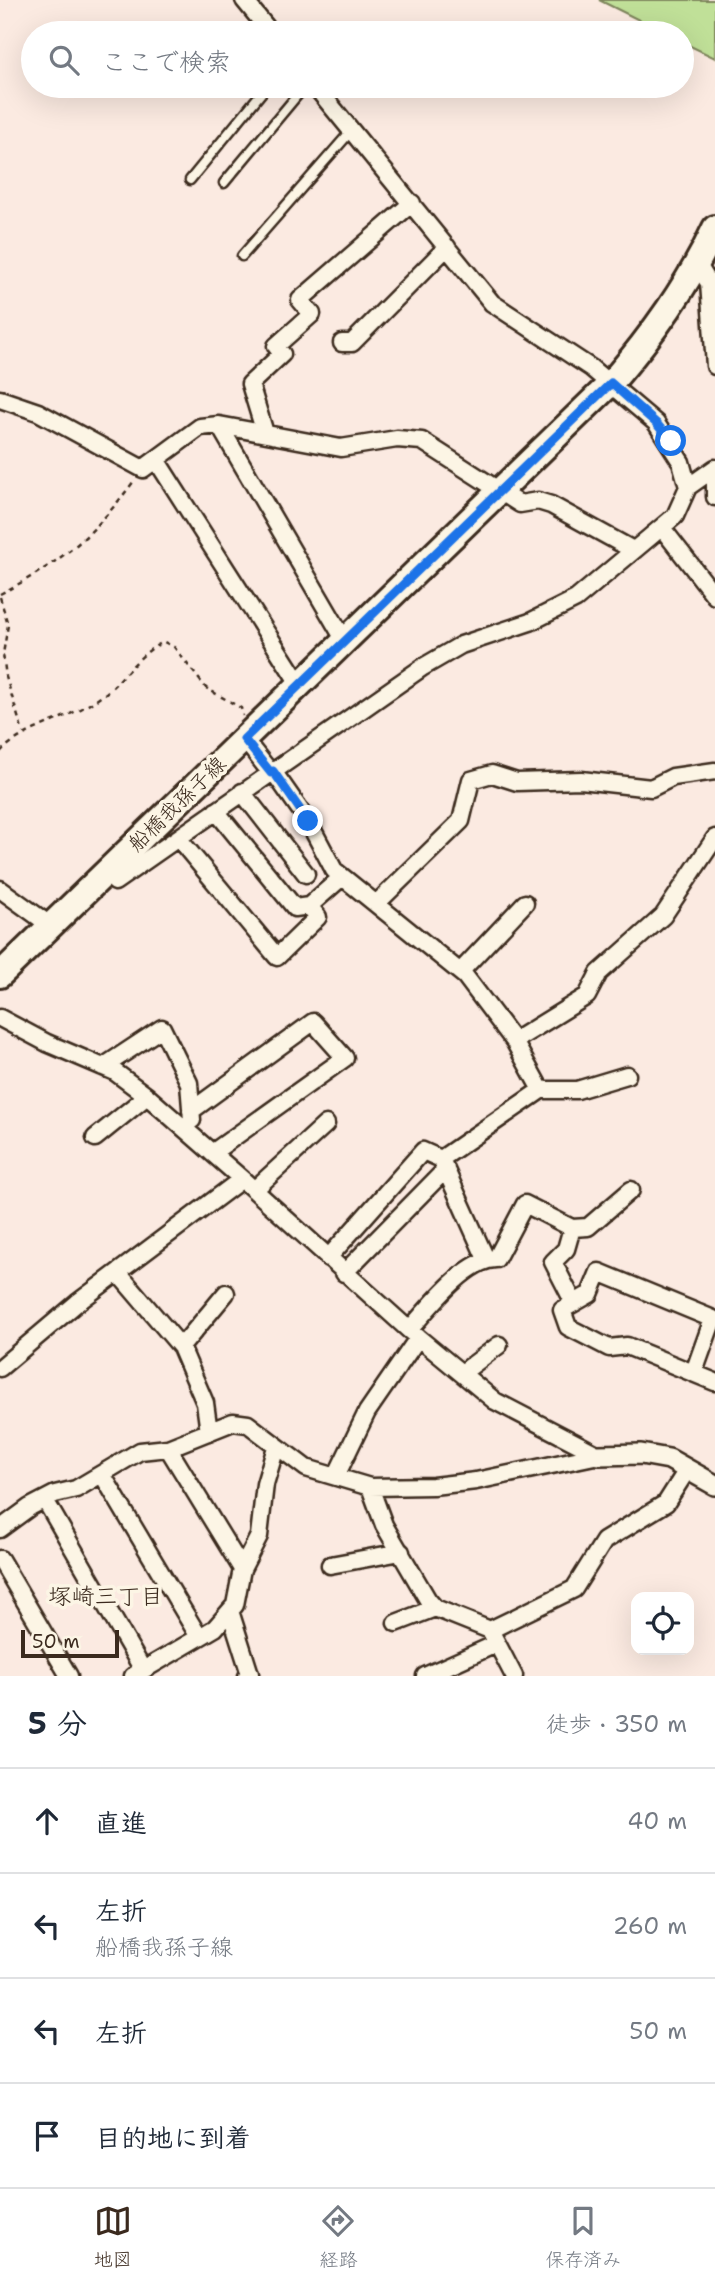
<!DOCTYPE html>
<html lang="ja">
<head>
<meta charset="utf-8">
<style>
  body { margin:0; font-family:"Shantell Sans","Klee One",sans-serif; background:#f6f6f7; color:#1f2937 }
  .controls { position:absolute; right:21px; bottom:21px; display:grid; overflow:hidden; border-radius:14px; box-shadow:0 7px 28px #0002 }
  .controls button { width:63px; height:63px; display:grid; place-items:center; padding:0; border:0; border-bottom:2px solid #e0e1e3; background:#fff; color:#1f2937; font:35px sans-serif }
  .scale { position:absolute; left:21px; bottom:18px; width:98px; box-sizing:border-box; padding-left:7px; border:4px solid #3b2a1e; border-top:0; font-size:19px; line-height:24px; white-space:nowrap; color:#3b2a1e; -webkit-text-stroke:5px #fcf5e5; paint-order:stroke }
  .stop { position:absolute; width:21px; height:21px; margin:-16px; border:5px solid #1a73e8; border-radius:50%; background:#fff }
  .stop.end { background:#1a73e8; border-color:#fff; box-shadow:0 2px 7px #0008 }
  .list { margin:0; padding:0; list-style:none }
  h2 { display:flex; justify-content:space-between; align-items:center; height:91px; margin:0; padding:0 28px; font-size:30px }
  h2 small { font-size:23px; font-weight:400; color:#747a83 }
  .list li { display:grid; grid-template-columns:46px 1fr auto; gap:21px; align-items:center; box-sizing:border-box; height:105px; padding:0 28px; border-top:2px solid #e0e1e3 }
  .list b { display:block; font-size:26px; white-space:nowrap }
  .list p { margin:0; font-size:23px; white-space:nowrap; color:#747a83 }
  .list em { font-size:23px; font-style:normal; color:#747a83 }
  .icon { flex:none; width:38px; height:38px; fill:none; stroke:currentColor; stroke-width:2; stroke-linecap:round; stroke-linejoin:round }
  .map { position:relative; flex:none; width:715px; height:1676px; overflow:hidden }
  .search { position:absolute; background:#fff; box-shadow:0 7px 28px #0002; left:21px; right:21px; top:21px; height:77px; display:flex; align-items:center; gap:18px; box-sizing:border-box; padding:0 24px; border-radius:38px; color:#747a83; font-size:26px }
  .sheet { height:511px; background:#fff }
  nav { display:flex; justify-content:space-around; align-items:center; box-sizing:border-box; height:98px; border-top:2px solid #e0e1e3; background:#fff; font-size:19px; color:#747a83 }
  nav a { display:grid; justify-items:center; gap:4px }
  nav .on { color:#3b2a1e }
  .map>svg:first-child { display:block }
</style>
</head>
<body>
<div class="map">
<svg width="715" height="1676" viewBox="0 0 715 1676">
  <rect width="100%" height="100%" fill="#fbeae1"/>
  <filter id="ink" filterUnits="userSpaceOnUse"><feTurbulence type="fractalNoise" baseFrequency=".0143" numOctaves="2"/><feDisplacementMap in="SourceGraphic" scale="14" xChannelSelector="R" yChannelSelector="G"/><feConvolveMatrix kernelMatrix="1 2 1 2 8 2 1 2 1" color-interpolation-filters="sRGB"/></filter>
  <g filter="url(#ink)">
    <!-- green -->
    <path fill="#c0e098" stroke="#7e855b" stroke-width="2" d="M 599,0 L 715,0 L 715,58 L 682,42 L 682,33 L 665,33 Z"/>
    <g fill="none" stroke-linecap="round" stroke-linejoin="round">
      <defs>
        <path id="service" d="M 190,180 L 267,86
          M 224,183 L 305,86
          M 242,256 L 352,130"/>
        <path id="minor" d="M 244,0 L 271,33
          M 315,86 L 492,303 L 591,368 L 656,423 L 681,462 L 688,487
          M 698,265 L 709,283 L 715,366
          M 342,343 L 352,343 L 447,247
          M 0,399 L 38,412 L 143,469 L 200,427 L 219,425 L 341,448 L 397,439 L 422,441 L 520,504 L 538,501 L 551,505 L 633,550
          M 219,425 L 345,641
          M 265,433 L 250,384 L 282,354 L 276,346 L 312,314 L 300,300 L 412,203
          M 157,461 L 300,685
          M 715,484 L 715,497
          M 662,528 L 715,596
          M 244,739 L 271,773
          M 273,771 L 308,821 L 334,870 L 465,976 L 514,1041 L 541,1090
          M 242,792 L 306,874
          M 216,811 L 295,908 L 309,906
          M 178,838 L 277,957 L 318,917 L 309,906 L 342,877
          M 106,872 L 115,882 L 423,667 L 461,645 L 530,622 L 576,599 L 675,516 L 688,487 L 715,468
          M 0,889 L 51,926
          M 376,904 L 461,821 L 471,780 L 492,774 L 517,782 L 581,780 L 651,788 L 673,777 L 715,771
          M 460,972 L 525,903
          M 0,1018 L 47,1043 L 115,1072 L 147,1096 L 242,1179 L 409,1330 L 495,1401 L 599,1455
          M 514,1041 L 587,996 L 599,973 L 663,916 L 715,838
          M 103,1067 L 162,1028 L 189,1083 L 192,1120
          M 191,1111 L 313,1022 L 345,1058 L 212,1153
          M 95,1138 L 147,1096
          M 254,1190 L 326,1124
          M 572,1228 L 566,1249 L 553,1262 L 574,1303
          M 328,1258 L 423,1151 L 441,1159
          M 486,1259 L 441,1159 L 541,1090 L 577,1090 L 627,1075
          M 118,1273 L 181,1347 L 205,1403 L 209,1432
          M 344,1273 L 446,1169
          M 409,1330 C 428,1309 466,1259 496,1259 L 525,1204 L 572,1228 L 588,1227 L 631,1190
          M 181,1347 L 226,1293
          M 0,1368 L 77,1303 L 242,1179
          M 694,1372 L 713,1319 L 599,1272 L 590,1294 L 562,1310 L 568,1327 L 609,1348 L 627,1346 L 715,1382
          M 462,1373 L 499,1345
          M 168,1448 L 242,1569
          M 102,1474 L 199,1637
          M 336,1476 L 367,1412 L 418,1338
          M 370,1487 L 433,1486 L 476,1481 L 599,1455
          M 45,1500 L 143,1670
          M 0,1529 L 30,1507 L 55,1494 L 76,1489 L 140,1451 L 168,1448 L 233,1422 L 248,1424 L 306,1468 L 370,1487 L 384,1525 L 428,1600 L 435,1608 L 490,1630 L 514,1676
          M 0,1559 L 69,1676
          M 330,1565 L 401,1552
          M 230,1611 L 250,1674 L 247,1676
          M 396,1623 L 435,1608
          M 490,1630 L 574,1589 L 604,1541 L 666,1503 L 687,1470
          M 133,1676 L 215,1628 L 235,1605 L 242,1569 L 259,1536 L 265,1484 L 276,1447
          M 425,1676 L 496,1644"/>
        <path id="tertiary" d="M 599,1455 L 641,1454 L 669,1459 L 715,1485"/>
        <path id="primary" d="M 0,975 L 611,383 C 652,335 688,286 715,228"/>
      </defs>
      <!-- service casing -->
      <use href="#service" stroke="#3b2a1e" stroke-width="13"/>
      <!-- minor casing -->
      <use href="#minor" stroke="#3b2a1e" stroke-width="21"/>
      <!-- tertiary casing -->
      <use href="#tertiary" stroke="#3b2a1e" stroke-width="24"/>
      <!-- primary casing -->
      <use href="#primary" stroke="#3b2a1e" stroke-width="30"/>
      <!-- path -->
      <path stroke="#3b2a1e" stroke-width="2.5" stroke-dasharray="5 5" stroke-linecap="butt" d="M 0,594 C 63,561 92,537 134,481
        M 0,597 L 8,625 L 3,654 L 6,677 L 23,733
        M 0,752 C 27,726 68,720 99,698 C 123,682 137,653 164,642 L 174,647 L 206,688 L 241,708 L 243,716"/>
      <!-- service -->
      <use href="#service" stroke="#fcf5e5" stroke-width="8"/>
      <!-- minor -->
      <use href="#minor" stroke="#fcf5e5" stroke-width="16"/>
      <!-- tertiary -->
      <use href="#tertiary" stroke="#fcf5e5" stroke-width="19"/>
      <!-- primary -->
      <use href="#primary" stroke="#fcf5e5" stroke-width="24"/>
    </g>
  </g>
  <g fill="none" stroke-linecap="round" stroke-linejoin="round" filter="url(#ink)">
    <!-- route -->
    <path stroke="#1a73e8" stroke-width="9" d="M 308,821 L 273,771 L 271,773 L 244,739 L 611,383 L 656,423 L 671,441"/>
  </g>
  <g text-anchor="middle" stroke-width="7" stroke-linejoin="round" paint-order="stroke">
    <!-- street labels -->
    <g font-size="21" fill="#3b2a1e" stroke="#fcf5e5">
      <text transform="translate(177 804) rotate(-44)" y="7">船橋我孫子線</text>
    </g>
    <!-- neighbourhood labels -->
    <g font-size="23" fill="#3b2a1e" stroke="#fcf5e5">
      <text x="106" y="1604">塚崎三丁目</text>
    </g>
  </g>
</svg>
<div class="controls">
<button><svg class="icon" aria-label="locate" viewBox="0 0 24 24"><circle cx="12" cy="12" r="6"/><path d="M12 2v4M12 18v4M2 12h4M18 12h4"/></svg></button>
</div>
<div class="scale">50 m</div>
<div class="stop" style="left:671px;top:441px"></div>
<div class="stop end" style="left:308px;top:821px"></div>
<div class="search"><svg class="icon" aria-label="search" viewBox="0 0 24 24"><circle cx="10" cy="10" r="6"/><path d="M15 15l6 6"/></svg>ここで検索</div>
</div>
<section class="sheet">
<h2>5 分<small>徒歩 · 350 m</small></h2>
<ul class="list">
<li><svg class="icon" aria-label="ahead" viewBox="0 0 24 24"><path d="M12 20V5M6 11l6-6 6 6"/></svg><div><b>直進</b></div><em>40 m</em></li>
<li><svg class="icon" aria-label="left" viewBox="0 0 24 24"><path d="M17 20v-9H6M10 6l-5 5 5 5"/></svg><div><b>左折</b><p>船橋我孫子線</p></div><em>260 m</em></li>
<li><svg class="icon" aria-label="left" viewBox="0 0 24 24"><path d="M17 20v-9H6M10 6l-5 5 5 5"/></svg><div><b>左折</b></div><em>50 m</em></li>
<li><svg class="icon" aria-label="arrive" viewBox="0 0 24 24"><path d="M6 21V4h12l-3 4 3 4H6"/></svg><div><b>目的地に到着</b></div></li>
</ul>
</section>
<nav>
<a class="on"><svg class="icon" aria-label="map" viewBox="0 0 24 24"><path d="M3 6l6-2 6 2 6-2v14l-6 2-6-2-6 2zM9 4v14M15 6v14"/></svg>地図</a>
<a><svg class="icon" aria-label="directions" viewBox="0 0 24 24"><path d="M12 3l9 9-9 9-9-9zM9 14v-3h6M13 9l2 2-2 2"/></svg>経路</a>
<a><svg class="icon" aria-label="saved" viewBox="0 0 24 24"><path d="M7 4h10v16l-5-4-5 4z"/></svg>保存済み</a>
</nav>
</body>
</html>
